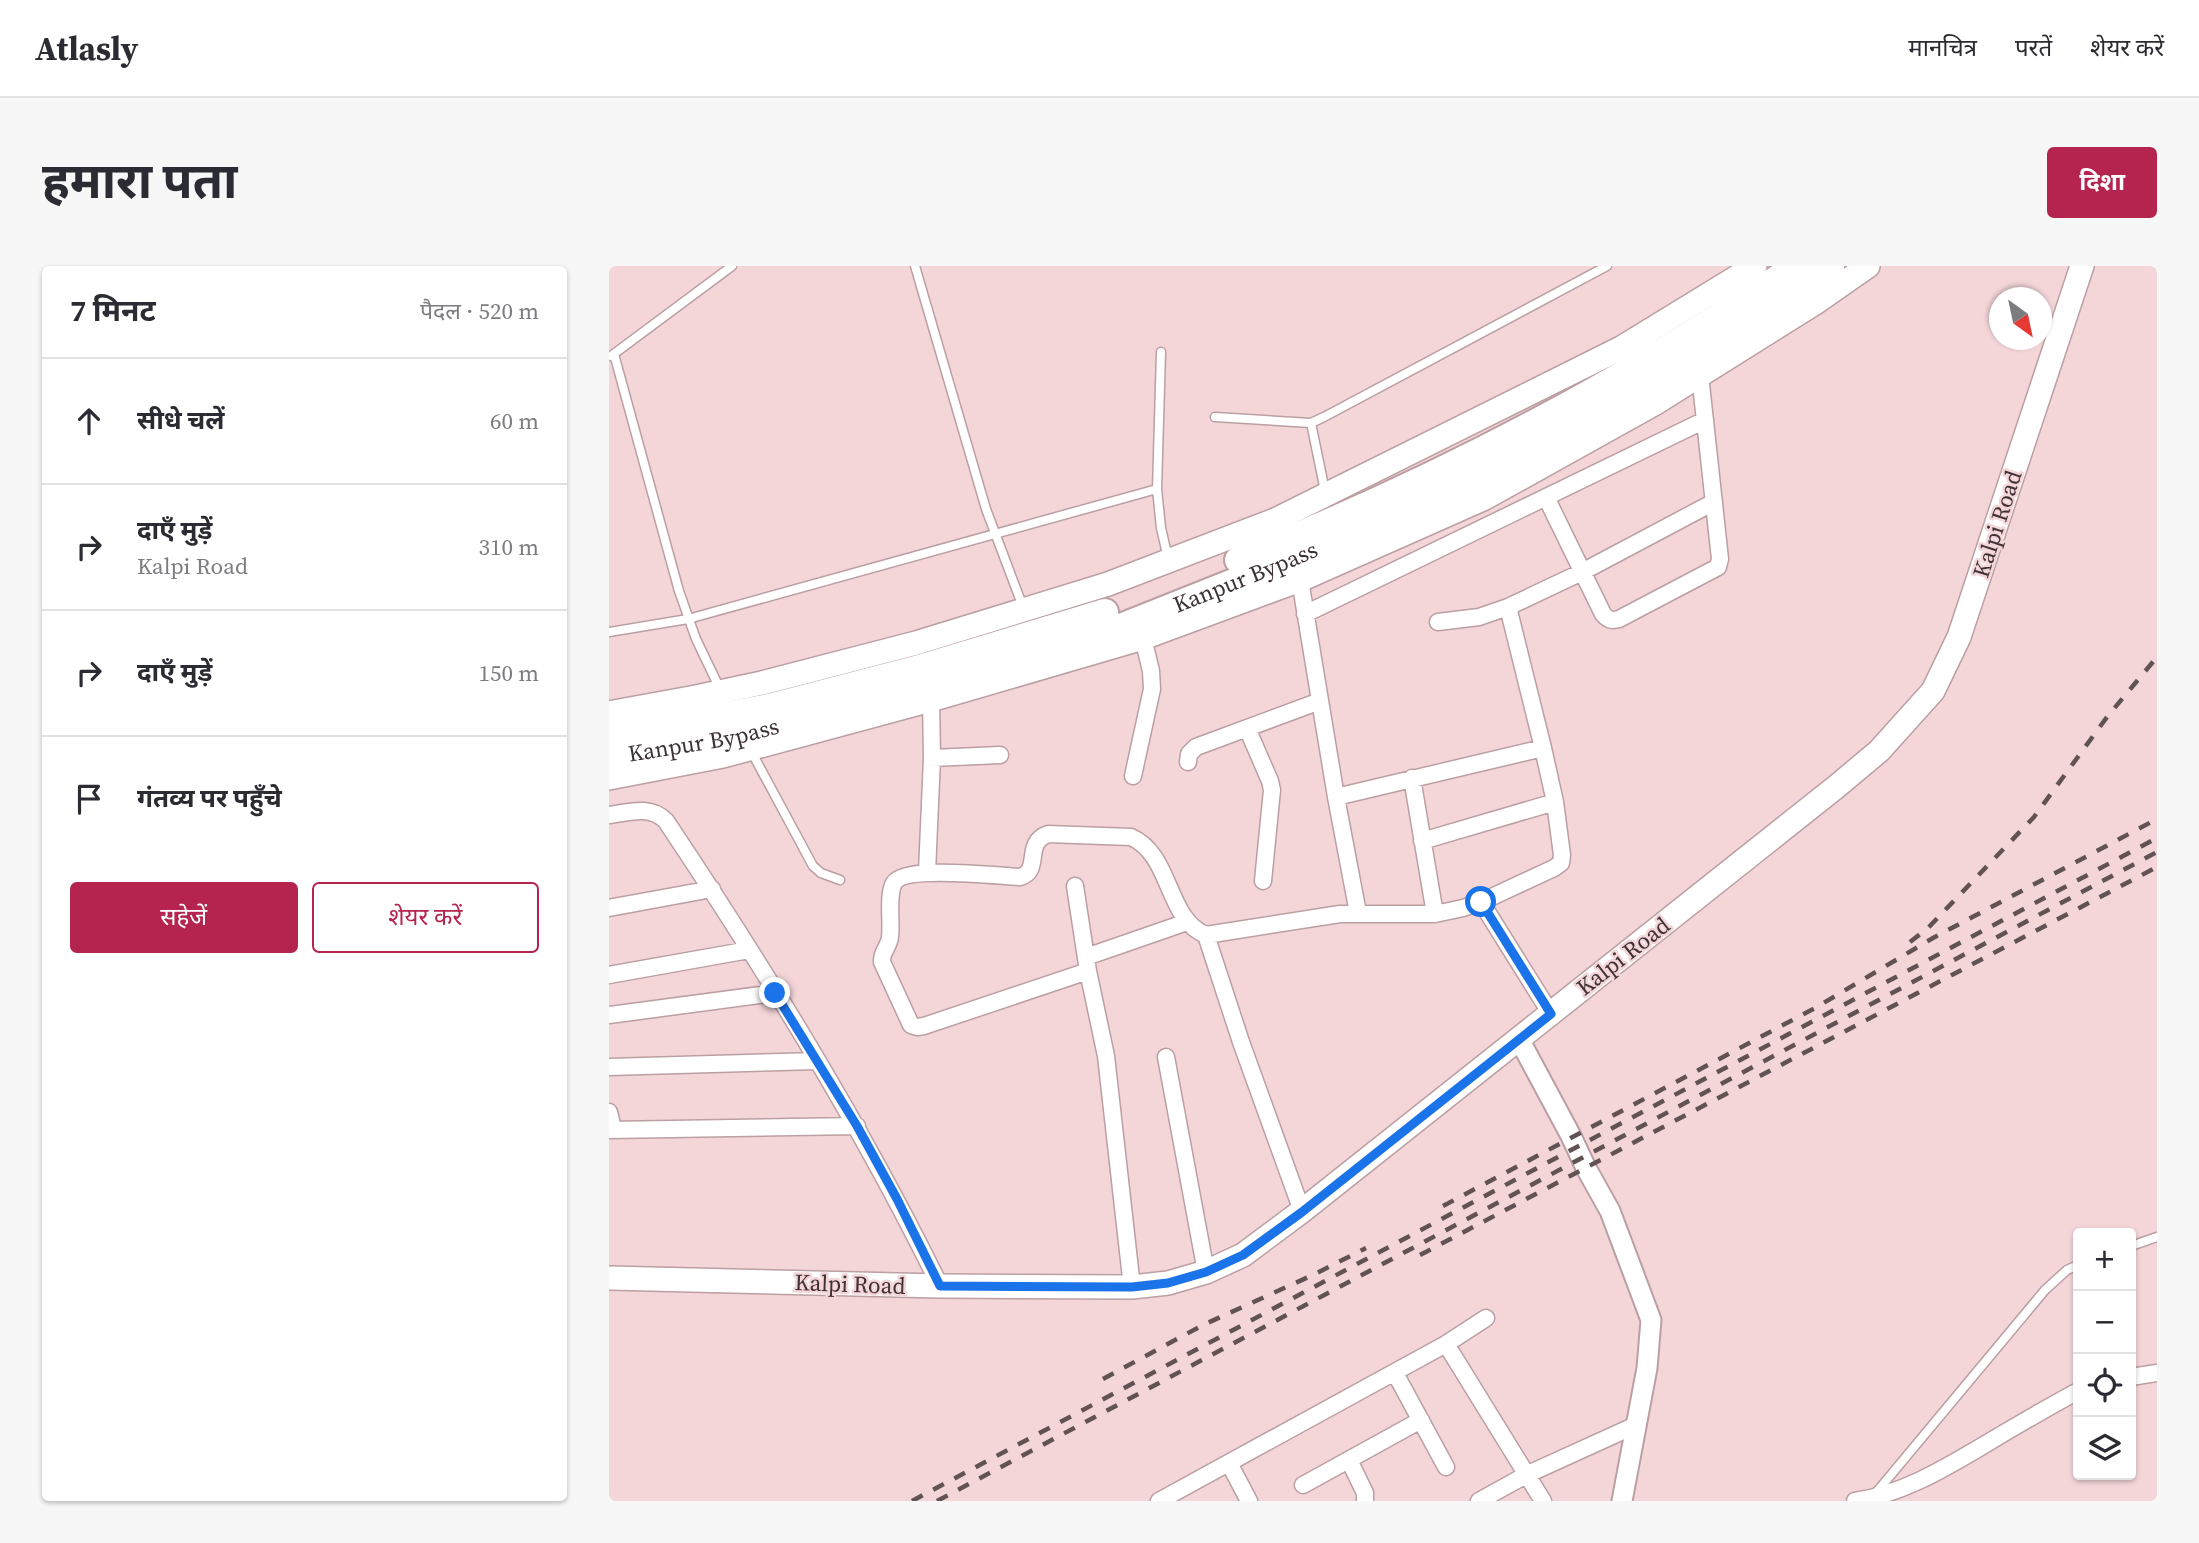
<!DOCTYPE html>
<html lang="hi">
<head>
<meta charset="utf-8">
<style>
  body { margin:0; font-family:"Source Serif 4","Noto Sans Devanagari",serif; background:#f7f7f7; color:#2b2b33 }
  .controls { position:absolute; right:21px; bottom:21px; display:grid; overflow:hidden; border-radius:7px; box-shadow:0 2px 5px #0004 }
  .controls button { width:63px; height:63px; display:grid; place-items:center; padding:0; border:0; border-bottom:2px solid #e1e1e2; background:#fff; color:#2b2b33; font:35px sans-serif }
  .compass { position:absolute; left:1380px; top:21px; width:63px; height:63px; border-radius:50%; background:#fff; box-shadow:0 2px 5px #0004; rotate:147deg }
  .stop { position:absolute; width:21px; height:21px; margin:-16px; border:5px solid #1a73e8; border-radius:50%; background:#fff }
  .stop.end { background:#1a73e8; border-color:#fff; box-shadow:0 2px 7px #0008 }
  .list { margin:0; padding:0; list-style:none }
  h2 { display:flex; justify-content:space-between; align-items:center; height:91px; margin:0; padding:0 28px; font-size:30px }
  h2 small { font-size:23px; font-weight:400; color:#7c7c81 }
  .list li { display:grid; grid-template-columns:46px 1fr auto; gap:21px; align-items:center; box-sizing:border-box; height:126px; padding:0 28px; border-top:2px solid #e1e1e2 }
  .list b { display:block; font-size:26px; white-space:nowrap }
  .list p { margin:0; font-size:23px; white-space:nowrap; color:#7c7c81 }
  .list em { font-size:23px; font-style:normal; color:#7c7c81 }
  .actions { display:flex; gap:14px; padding:21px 28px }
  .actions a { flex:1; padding:16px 0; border:2px solid #b5244e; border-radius:7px; text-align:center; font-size:24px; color:#b5244e }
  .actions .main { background:#b5244e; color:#fff }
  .icon { flex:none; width:38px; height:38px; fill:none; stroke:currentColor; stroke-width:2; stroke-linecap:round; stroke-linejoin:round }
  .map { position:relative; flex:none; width:1548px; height:1235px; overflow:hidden; border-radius:7px }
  header { display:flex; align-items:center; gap:42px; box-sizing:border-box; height:98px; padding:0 35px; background:#fff; border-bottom:2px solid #e1e1e2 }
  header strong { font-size:33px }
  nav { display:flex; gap:38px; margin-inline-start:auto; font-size:24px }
  .intro { display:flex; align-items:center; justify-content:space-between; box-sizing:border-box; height:168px; padding:0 42px }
  h1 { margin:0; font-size:49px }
  .button { padding:18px 32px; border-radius:7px; background:#b5244e; color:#fff; font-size:24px; font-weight:700 }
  main { display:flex; gap:42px; padding:0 42px }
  aside { flex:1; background:#fff; border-radius:7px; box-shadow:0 2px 5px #0004 }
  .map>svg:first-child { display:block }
</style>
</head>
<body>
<header>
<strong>Atlasly</strong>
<nav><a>मानचित्र</a><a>परतें</a><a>शेयर करें</a></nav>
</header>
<div class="intro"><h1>हमारा पता</h1><a class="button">दिशा</a></div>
<main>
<aside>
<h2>7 मिनट<small>पैदल · 520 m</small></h2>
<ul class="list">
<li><svg class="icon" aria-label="ahead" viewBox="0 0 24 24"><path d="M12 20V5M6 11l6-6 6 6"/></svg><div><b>सीधे चलें</b></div><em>60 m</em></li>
<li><svg class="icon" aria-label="right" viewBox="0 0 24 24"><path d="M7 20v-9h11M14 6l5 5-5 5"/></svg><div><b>दाएँ मुड़ें</b><p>Kalpi Road</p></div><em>310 m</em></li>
<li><svg class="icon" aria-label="right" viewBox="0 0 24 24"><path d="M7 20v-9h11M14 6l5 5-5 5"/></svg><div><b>दाएँ मुड़ें</b></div><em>150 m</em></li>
<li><svg class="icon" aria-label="arrive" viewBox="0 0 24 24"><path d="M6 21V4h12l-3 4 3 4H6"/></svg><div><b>गंतव्य पर पहुँचे</b></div></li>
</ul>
<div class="actions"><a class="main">सहेजें</a><a>शेयर करें</a></div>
</aside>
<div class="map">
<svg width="1548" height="1235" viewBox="0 0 1548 1235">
  <rect width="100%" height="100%" fill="#f4d6d9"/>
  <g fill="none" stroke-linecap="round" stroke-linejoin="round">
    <defs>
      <path id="service" d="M 306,0 L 377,243 L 414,341
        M 552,86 L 548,223 L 552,262 L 559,292
        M 5,88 L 70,325 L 87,373 L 111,423
        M 2,90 L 123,0
        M 606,151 L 702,157 L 715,151 L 998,0
        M 702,157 L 716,225
        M 0,366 L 79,353 L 548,223
        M 142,485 L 204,600 L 212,607 L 231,614
        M 1522,980 L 1548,971
        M 1266,1228 L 1436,1024 L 1458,1004 L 1469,999"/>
      <path id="minor" d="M 937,231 L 994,348 C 999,354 1002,355 1010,353 L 1109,301 L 1111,293 L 1091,109
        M 691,314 L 727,531 L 749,647
        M 696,348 L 1096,154
        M 829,356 L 870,351 L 899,341 L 973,306 L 1105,236
        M 638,462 L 661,515 L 663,524 L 654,615
        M 323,492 L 391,489
        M 579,496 L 580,488 L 587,481 L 711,435
        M 524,510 L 543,423 L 542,405 L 534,372
        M 803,512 L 826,648
        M 727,531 L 934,482
        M 0,549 C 20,546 42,539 57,555 C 157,705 252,859 331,1020
        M 813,575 L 946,536
        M 318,606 L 323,492 L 322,434
        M 466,620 L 479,705 L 497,790 L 523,1021
        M 872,636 L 942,748
        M 0,642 L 103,623
        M 597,669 L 632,776 L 693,945
        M 477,691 L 578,656
        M 479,705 L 315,760 L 308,761 L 302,759 L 273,696 C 272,686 280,681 281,671 C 283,657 278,629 285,617 C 296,599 388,610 411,611 C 433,605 414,577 439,568 L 522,571 C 563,589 557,653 597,669 L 731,648 L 826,648 L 854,642 L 872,636 L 945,602 L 952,597 L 953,589 L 946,536 L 934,482 L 899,341
        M 0,709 L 140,684
        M 0,749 L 166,727
        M 557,791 L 597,1006
        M 0,801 L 208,795
        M 0,846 L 4,863
        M 0,864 L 248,860
        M 837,1078 L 877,1052
        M 786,1107 L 837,1201
        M 1522,1111 L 1548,1107
        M 740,1194 L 756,1227 L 756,1235
        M 620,1197 L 640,1235
        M 694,1219 L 812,1154
        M 550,1235 L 837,1078 L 934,1235
        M 870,1235 L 917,1209 L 1027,1159
        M 1246,1235 C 1292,1228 1331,1205 1370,1182 C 1403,1162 1436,1143 1469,1125"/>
      <path id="tertiary" d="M 910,773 L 962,870 L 977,902 L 1001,945 L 1042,1054 L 1038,1102 L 1013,1235"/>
      <path id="secondary" d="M 0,447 L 87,431 L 153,417 L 307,377 L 499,318 L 666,254 L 1012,82 L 1146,0
        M 0,512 L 114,490 L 322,434 L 534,372 L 691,314 L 876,232 L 1045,138 L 1206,37 L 1259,0
        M 0,1012 L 331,1020 L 523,1021 L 559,1017 L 597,1006 L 634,989 L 693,945 L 1227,521 L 1270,485 L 1324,425 L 1350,371 L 1473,0"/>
      <g id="trunk">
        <path d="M 629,294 C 824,216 1013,118 1187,0"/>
        <path d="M 0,471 L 160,441 L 314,401 L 496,346"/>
        <path id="s1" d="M 0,491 L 125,471 L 319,420 L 514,360 L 680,294 L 863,213 L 1032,123 L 1167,38 L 1222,0"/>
      </g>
    </defs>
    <!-- service casing -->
    <use href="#service" stroke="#bb9fa2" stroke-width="11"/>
    <!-- minor casing -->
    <use href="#minor" stroke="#bb9fa2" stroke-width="19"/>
    <!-- tertiary casing -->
    <use href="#tertiary" stroke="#bb9fa2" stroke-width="23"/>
    <!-- secondary casing -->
    <use href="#secondary" stroke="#bb9fa2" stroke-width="26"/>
    <!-- trunk casing -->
    <use href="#trunk" stroke="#bb9fa2" stroke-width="30"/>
    <!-- service -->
    <use href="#service" stroke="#fff" stroke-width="8"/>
    <!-- minor -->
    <use href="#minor" stroke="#fff" stroke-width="16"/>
    <!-- tertiary -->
    <use href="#tertiary" stroke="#fff" stroke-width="19"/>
    <!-- secondary -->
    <use href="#secondary" stroke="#fff" stroke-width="23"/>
    <!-- trunk -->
    <use href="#trunk" stroke="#fff" stroke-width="26"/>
    <!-- rail -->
    <path stroke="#615254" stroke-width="4.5" stroke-dasharray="12 12" stroke-linecap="butt" d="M 1301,676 L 1319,662 L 1425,551 L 1498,451 L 1548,391
      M 834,940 L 1206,742 L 1324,672 L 1548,553
      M 811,989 L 1548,601
      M 494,1113 L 594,1059 L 706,1008 L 757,982
      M 303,1235 L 1548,572
      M 328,1235 L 1548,586"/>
  </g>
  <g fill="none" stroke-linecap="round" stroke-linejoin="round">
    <!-- route -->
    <path stroke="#1a73e8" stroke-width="9" d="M 166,727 L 248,860 L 288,933 L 331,1020 L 523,1021 L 559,1017 L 597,1006 L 634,989 L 693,946 L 942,748 L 872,636"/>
  </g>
  <g text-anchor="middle" stroke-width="5" stroke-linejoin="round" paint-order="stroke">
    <!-- street labels -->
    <g font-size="23" fill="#3e3234" stroke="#f4d6d9">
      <text transform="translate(1388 258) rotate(-72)" y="8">Kalpi Road</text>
      <text dy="8" stroke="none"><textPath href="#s1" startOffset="663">Kanpur Bypass</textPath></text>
      <text dy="8" stroke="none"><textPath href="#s1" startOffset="96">Kanpur Bypass</textPath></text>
      <text transform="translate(1014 690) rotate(-38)" y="8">Kalpi Road</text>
      <text transform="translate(241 1018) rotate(2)" y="8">Kalpi Road</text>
    </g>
  </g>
</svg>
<div class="controls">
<button>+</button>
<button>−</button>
<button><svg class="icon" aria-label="locate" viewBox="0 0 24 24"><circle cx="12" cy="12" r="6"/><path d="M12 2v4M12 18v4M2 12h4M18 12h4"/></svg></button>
<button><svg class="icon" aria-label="layers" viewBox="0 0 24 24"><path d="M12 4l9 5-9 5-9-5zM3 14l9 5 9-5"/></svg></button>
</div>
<svg class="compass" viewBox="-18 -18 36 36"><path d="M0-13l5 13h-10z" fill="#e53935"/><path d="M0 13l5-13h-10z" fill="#7c7c81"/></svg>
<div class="stop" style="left:872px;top:636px"></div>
<div class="stop end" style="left:166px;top:727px"></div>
</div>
</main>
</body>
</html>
